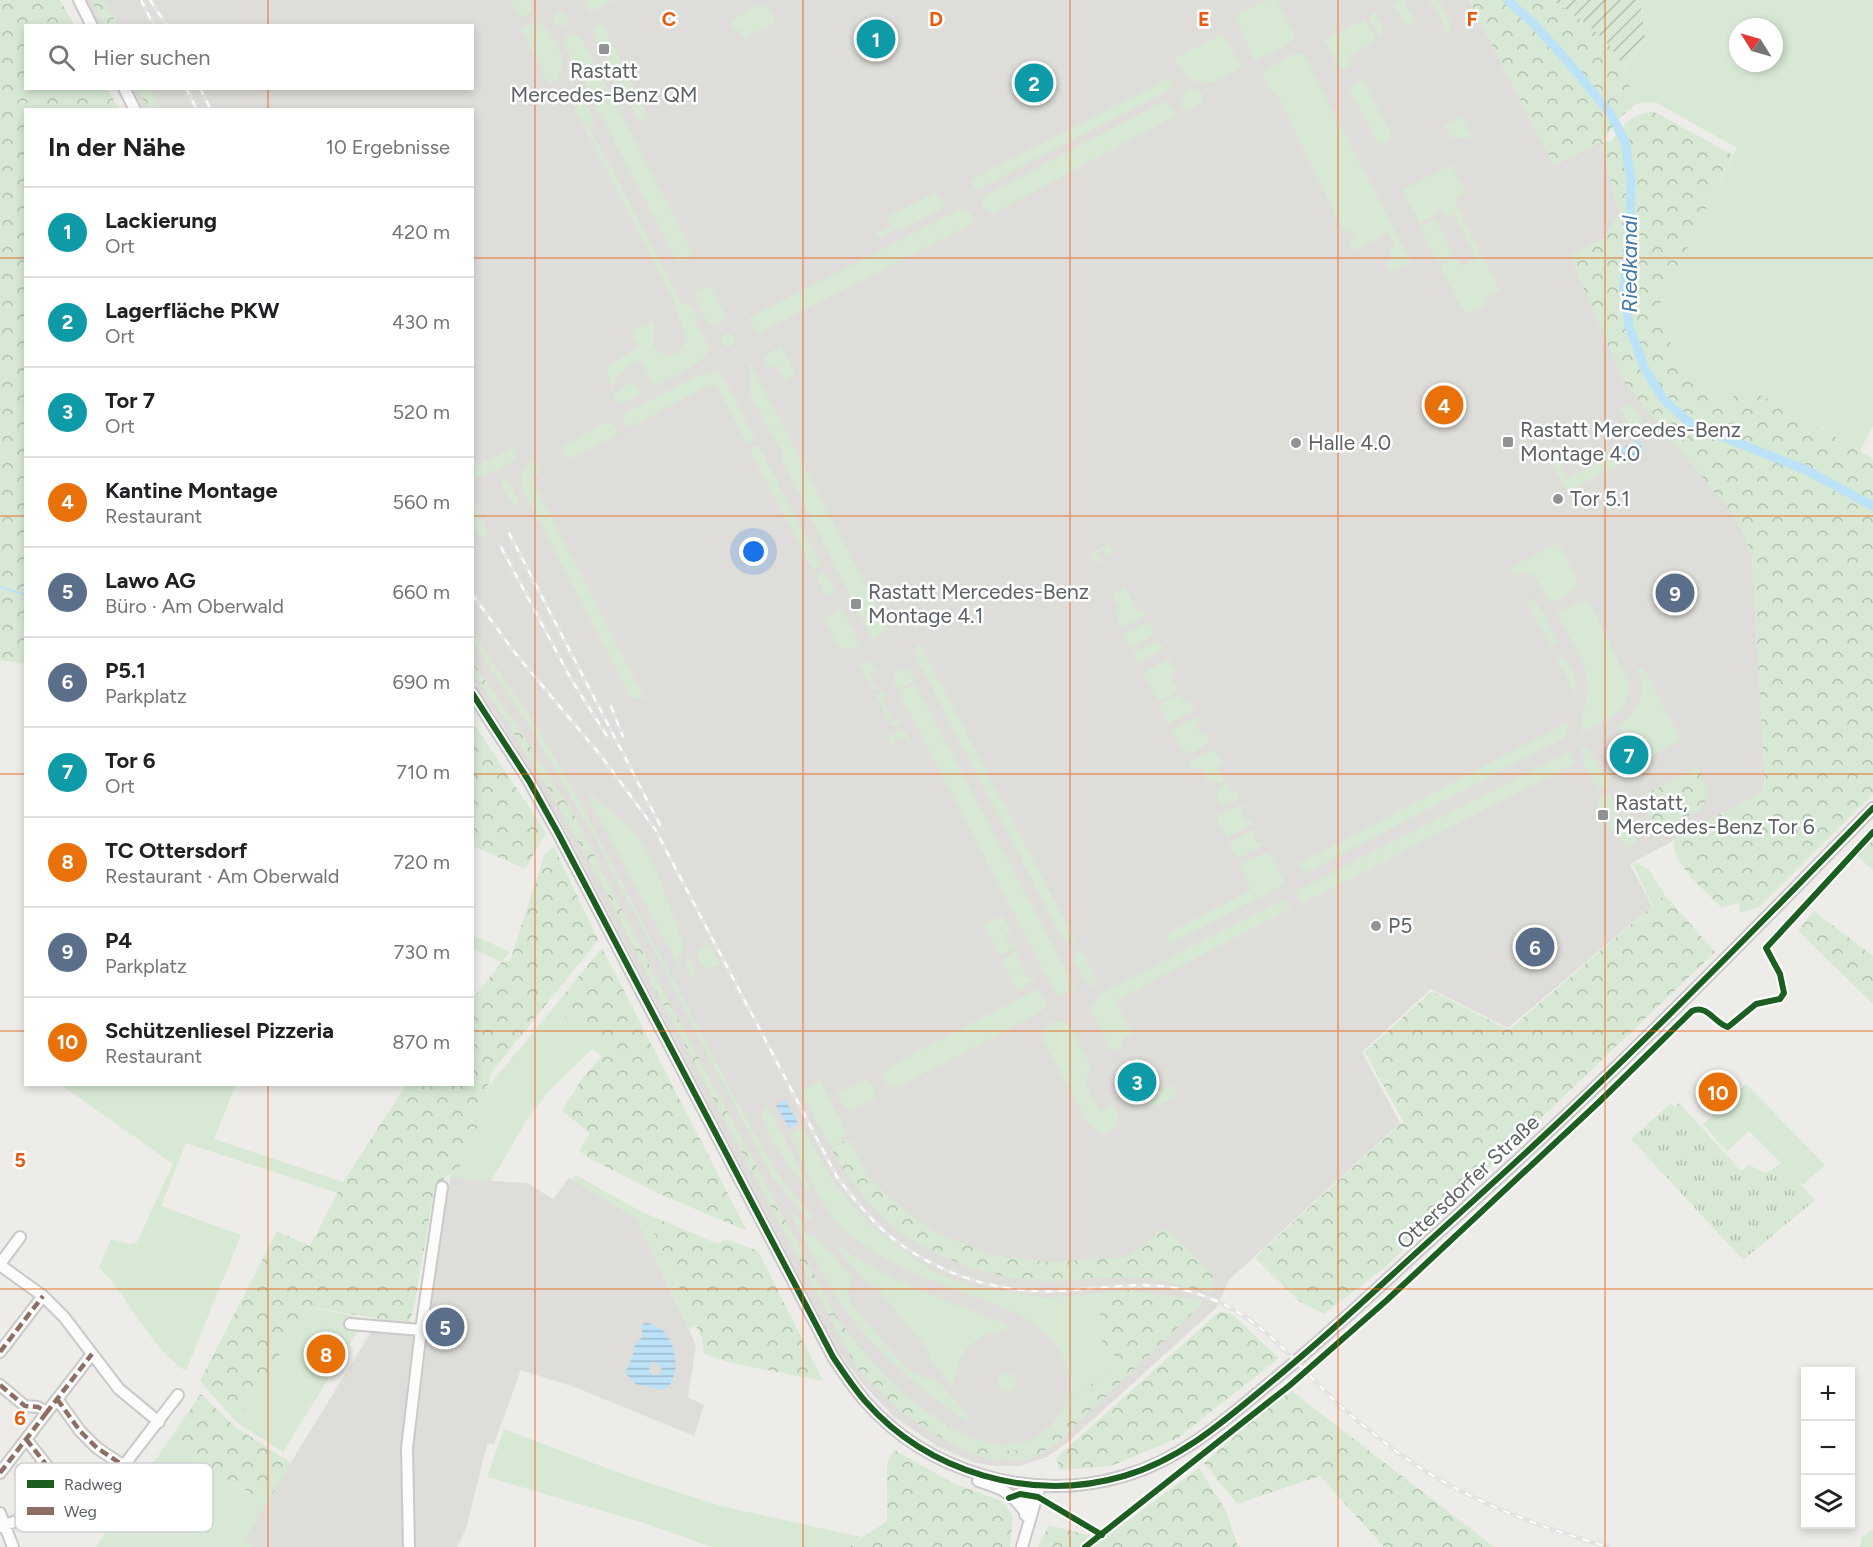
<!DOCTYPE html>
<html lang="de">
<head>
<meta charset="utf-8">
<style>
  body { margin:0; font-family:Figtree,sans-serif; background:#f2f2f2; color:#202124 }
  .controls { position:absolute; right:18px; bottom:18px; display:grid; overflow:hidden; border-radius:0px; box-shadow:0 3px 9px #0003 }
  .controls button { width:54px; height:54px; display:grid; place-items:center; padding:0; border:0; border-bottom:2px solid #e0e0e0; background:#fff; color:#202124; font:30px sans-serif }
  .compass { position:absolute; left:1729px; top:18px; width:54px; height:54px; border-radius:50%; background:#fff; box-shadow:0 3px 9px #0003; rotate:307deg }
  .you { position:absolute; left:754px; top:552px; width:21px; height:21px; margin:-15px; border:4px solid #fff; border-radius:50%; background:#1a73e8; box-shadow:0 0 0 9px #1a73e833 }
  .badge { display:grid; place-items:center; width:39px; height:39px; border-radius:50%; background:#ea580c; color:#fff; font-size:20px; font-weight:700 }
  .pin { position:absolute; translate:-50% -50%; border:3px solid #fff; box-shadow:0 2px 6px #0006 }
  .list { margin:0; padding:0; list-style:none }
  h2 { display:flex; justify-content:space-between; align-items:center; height:78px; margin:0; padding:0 24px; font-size:26px }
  h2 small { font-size:20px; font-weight:400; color:#757577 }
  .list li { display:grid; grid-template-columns:39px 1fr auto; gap:18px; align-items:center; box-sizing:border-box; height:90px; padding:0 24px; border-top:2px solid #e0e0e0 }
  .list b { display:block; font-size:22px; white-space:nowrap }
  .list p { margin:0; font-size:20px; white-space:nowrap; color:#757577 }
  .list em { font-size:20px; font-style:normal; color:#757577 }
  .icon { flex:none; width:33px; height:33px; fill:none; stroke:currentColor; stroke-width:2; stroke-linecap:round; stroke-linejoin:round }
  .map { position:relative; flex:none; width:1873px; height:1547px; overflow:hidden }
  .search { position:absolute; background:#fff; box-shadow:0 3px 9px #0003; left:24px; top:24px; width:450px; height:66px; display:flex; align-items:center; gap:15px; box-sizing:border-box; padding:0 21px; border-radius:0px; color:#757577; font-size:22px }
  .panel { position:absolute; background:#fff; box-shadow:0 3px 9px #0003; left:24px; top:108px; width:450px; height:978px; border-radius:0px }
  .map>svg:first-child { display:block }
</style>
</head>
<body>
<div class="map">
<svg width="1873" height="1547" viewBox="0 0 1873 1547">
  <defs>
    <pattern id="forest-crowns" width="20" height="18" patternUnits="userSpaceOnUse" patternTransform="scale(1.5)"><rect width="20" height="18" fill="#d7e9d4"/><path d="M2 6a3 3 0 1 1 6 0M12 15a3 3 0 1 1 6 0" fill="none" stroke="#b2c0b0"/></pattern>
    <pattern id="park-tufts" width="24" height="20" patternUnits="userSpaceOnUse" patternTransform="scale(1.5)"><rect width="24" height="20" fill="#d7e9d4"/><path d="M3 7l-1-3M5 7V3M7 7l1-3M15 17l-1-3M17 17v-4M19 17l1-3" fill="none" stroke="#b2c0b0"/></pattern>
    <pattern id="garden-furrows" width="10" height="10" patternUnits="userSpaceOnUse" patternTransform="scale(1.5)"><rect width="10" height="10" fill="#d7e9d4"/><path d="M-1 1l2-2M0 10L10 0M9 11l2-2" fill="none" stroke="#b2c0b0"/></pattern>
    <pattern id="water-rules" width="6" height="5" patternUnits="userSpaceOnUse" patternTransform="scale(1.5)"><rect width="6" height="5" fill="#bce2f8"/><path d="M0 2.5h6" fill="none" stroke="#9cbbcd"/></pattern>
  </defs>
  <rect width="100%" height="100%" fill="#eeece8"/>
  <!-- industrial -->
  <path fill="#dfddd9" d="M 86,0 L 1469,0 L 1554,165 L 1600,142 L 1620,213 L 1603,239 L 1570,256 L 1735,517 L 1745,537 L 1752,556 L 1765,777 L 1763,790 L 1753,798 L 1630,864 L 1652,906 L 1508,1028 L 1431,989 L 1362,1052 L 1400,1123 L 1229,1280 L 1217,1307 L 1068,1442 L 1047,1457 L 1020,1466 L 994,1466 L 973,1462 L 939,1447 L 894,1417 L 862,1383 L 838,1351 L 563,826 L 505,729 L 473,682 L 472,110 L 143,109 L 132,89 L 472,88 L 472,26 L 99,25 Z
    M 450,1178 L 527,1183 L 553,1199 L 569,1178 L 637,1219 L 696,1345 L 688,1397 L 704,1405 L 694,1436 L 577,1388 L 521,1370 L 494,1444 L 487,1444 L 466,1529 L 457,1547 L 254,1547 L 243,1540 L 373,1329 L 427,1334 Z"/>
  <!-- grass -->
  <path fill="#d7e9d4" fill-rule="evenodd" d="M 510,0 L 531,0 L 531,11 L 524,17 L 519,16 Z
    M 585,0 L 614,0 L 590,12 Z
    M 1268,0 L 1277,0 L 1293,32 L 1293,39 L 1285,46 L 1255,61 L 1235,16 Z
    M 1401,0 L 1408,0 L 1405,3 L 1415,22 L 1406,26 L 1394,4 Z
    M 1429,0 L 1439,0 L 1451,24 L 1449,31 L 1447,33 L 1443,29 L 1445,26 L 1434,6 L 1432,6 Z
    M 1640,0 L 1873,0 L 1873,426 L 1860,451 L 1776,402 L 1725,404 L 1704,394 L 1654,316 L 1737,148 L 1657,103 L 1646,102 L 1636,104 L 1624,70 L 1645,38 ZM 1738,27 L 1774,27 L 1774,63 L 1738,63 Z
    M 761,4 L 768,7 L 776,22 L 743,38 L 739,29 L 733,31 L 731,23 L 734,19 Z
    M 1375,12 L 1383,27 L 1383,34 L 1380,38 L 1369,18 L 1370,15 Z
    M554 19a7 7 0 1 1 14 0a7 7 0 1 1-14 0Z
    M 1365,19 L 1375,38 L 1374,42 L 1349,56 L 1354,64 L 1341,70 L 1324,40 Z
    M 601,21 L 648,115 L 644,120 L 639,121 L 594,34 L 594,28 Z
    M 538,22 C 549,28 562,51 562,64 C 562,69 559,74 558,79 L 549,85 L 521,28 Z
    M 576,34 L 582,39 L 692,251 L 690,258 L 683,262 L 676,259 L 564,45 L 566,37 Z
    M 1223,34 L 1241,67 C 1210,86 1197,94 1174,58 Z
    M 1296,53 L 1304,55 L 1411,262 L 1390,272 L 1386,263 L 1394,259 L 1388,250 L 1395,246 L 1388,233 L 1353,251 L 1349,244 L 1355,240 L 1349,230 L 1343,230 L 1277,94 L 1273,93 L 1263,76 L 1266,69 Z
    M 1167,79 L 1171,82 L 1172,87 L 1169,90 L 978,189 L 974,188 L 971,183 L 972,179 Z
    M 1363,80 L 1391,134 L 1389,140 L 1379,145 L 1349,88 Z
    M 1191,89 C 1198,89 1203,92 1203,99 C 1198,107 1192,111 1183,109 L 1180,99 L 1186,91 Z
    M 570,99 C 585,99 589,110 595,122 L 589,126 L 683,305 L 689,303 L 697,319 L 695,321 C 699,329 706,339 708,348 C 711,362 666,380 654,386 L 641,360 L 628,366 L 628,368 L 615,377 L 618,384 L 611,385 L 606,367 L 639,347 L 631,331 L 642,325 L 654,322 L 653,346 C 664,358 673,359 684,347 L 685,337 L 675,303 Z
    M 1164,101 L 1171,107 L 1175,116 L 992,214 L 986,211 L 982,204 L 986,195 Z
    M 1461,116 L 1471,136 L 1465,139 L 1451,138 L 1444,125 Z
    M 1451,165 L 1466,192 L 1455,198 L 1455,201 L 1500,291 L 1486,298 L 1482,310 L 1475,309 L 1472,314 L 1463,310 L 1440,266 L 1456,257 L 1461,267 L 1476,258 L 1454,214 L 1446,218 L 1441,208 L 1434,212 L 1435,215 L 1420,223 L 1402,190 Z
    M 936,192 L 945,207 L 904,229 L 899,228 L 879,238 L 875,234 L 891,226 L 887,217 Z
    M 961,209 L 971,213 L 973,218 L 969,225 L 757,334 L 749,318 Z
    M 1436,219 L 1453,254 L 1438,262 L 1419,227 Z
    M 708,286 L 711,288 L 724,313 L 724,319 L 720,323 L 712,325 L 706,320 L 694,296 L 697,290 Z
    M721 340a7 7 0 1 1 14 0a7 7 0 1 1-14 0Z
    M 781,346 L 795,375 L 785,381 L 777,365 L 767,369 C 759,356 770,351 781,346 Z
    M 749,361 L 889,630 L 872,639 L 781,458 L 782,452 L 749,393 Z
    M 714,371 L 722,375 L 755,440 L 747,444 L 717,386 L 713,387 L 711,384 L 628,428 L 623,420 L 624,414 L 695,377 Z
    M 633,381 L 641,394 L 623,403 L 617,403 L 611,390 L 612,388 L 614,392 L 618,392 L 621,388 Z
    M 1630,403 L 1646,425 L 1634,432 L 1620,409 Z
    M 607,422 C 614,423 617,428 617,435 L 568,459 L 561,447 Z
    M 758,445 L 821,566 L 813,570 L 749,449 Z
    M 514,447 L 517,453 L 514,461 L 481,477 L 473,475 L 473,468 Z
    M 1553,450 L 1568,478 L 1617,453 L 1622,463 L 1567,492 L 1546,453 Z
    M 535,461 L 541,472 L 532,479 L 644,698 L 639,699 L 631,697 L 522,488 C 519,475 522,466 535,461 Z
    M 502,479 L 510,483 L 519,502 L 513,505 L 500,483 Z
    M 473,502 L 489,535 L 481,537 C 471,527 472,516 473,502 Z
    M 1558,543 L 1577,579 L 1577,586 L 1571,592 L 1551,603 C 1542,588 1535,565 1514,576 L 1510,568 Z
    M 1109,544 L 1114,552 L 1105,558 L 1105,551 L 1100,550 L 1098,555 L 1104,559 L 1095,563 L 1091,554 Z
    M 824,571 L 835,592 L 826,597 L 816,575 Z
    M 1125,586 L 1137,613 L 1144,611 L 1145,614 L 1142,618 L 1122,628 L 1114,611 L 1119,608 L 1112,594 Z
    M 1531,599 L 1536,602 L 1556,636 L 1557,642 L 1551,647 L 1526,600 Z
    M 1581,601 L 1586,601 L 1592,608 L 1628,681 C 1631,714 1607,719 1581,732 C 1578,723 1589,700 1588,686 C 1586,661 1568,635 1557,613 Z
    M 842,609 L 860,645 L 849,650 L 838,646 L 824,619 Z
    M 1146,623 L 1150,623 L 1154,633 L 1152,636 L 1130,648 L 1123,635 Z
    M 473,634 L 538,729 L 575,793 L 755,1135 L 785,1185 L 814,1218 L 809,1219 L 773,1179 L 593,834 L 525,719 L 473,642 Z
    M 918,641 L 1075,940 L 1070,942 L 1064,941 L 916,657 L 915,647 Z
    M 1157,642 L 1164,648 L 1137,663 L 1133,653 Z
    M 1556,657 C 1575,661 1576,678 1576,695 Z
    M 1168,659 L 1176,672 L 1170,676 L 1178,691 L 1158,702 L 1143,673 Z
    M 870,661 L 876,671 L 870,674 L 876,687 L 883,686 L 875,691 L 861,667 L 857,669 L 856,667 Z
    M 1643,667 L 1681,740 L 1648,758 L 1651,765 L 1629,775 L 1625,768 L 1641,759 L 1634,744 L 1630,746 L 1629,744 L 1619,749 L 1618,746 L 1614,747 L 1614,740 L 1623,735 L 1618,726 C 1638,712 1648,694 1637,670 Z
    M 901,668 L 910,671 L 914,680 L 897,689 C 893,680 892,673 901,668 Z
    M 915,684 L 1075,988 L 1057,996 L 899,692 Z
    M 883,691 L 887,694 L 881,697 L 894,721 L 900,718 L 901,721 L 897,726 L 889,725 L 890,722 L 876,695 Z
    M 1180,694 L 1184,702 L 1190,700 L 1194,708 L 1191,712 L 1168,724 L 1159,705 Z
    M 1199,718 L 1201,720 L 1195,724 L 1201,734 L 1207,732 L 1209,740 L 1207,744 L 1193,752 L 1188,751 L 1184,753 L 1171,730 L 1192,719 Z
    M 1568,722 L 1566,734 L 1560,740 L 1308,872 L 1302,870 L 1298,864 Z
    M 903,730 L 912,741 L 908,744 L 907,739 L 900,739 L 891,744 L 888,737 Z
    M 1580,747 L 1589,749 C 1595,762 1603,771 1610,784 L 1602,789 L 1596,786 L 1582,762 L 1584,757 Z
    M 1214,750 L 1223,763 L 1217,766 L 1224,780 L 1220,783 L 1212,780 L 1208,782 L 1201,767 L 1193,771 L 1188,762 Z
    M 1570,752 L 1574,762 L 1573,764 L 1302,904 L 1296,891 Z
    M 1227,783 L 1232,794 L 1237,791 L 1238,796 L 1235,800 L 1221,806 L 1216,795 L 1221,786 Z
    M 585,791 C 603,805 622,819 637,837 C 660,866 669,911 684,944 L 679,959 L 681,971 Z
    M 1609,792 C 1615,807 1620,816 1614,831 L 1611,831 L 1607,822 L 1610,820 L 1604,807 L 1600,809 L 1597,799 Z
    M 1242,805 L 1246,806 L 1240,809 L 1246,822 L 1253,820 L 1251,824 L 1227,838 L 1216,817 Z
    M 1623,813 L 1637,840 L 1635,843 L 1626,849 L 1619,834 Z
    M 1253,830 L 1258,832 L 1253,835 L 1257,844 L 1264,841 L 1260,847 L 1237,858 L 1229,843 Z
    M 1266,853 L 1271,856 L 1284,881 L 1281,886 L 1170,944 L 1165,935 L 1251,890 L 1239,864 Z
    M 1638,863 L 1649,870 L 1665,895 L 1653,906 L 1633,864 Z
    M 1286,899 L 1291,908 L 1115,1001 L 1132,1033 L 1122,1039 L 1123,1044 L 1119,1049 L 1112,1052 L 1092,1013 L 1092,1006 L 1104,991 Z
    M 1002,916 L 1011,931 L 1005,935 L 1010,946 L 1016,943 L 1017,946 L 1000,956 L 984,925 Z
    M 473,935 L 510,952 L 502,962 L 473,949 Z
    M 709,943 L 720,964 L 708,969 C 702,966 696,957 698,949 Z
    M 1080,949 L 1098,984 L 1094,986 L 1085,982 L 1073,960 L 1073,956 Z
    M 1017,951 L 1021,953 L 1016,956 L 1028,979 L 1034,977 L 1034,981 L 1017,990 L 1002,960 Z
    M 687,955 L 695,968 L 695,976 L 691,978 L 686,967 Z
    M 1038,989 L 1046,1002 L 1044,1009 L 1037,1014 L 898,1087 L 890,1087 L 884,1079 L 884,1073 L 890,1066 Z
    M 553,1008 L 606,1051 L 602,1056 L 592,1049 L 548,1092 L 528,1118 L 491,1181 L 450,1178 L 451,1173 L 465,1162 L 482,1114 L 488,1087 Z
    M 1062,1021 L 1071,1028 L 1091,1067 C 1080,1083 1092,1096 1100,1111 L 1114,1104 C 1121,1120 1120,1128 1102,1134 L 1088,1123 L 1043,1040 L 1044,1030 L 1052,1022 Z
    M 867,1080 L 875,1088 L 874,1099 L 850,1110 L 843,1105 L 837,1092 L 862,1081 Z
    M 820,1081 L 847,1133 L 842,1136 L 844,1140 L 830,1147 L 801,1092 Z
    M 1746,1084 L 1825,1165 L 1803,1185 L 1749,1131 L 1727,1152 L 1703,1124 Z
    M 61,1085 L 236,1085 L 214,1139 L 343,1182 L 337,1193 L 186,1143 L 161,1206 L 241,1235 L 186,1371 C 148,1346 131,1300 99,1267 L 111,1239 L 130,1244 L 137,1242 L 173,1164 Z
    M 1171,1085 L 1178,1095 L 1153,1107 L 1148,1097 Z
    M 766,1103 L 814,1196 C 798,1179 767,1139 763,1117 C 762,1112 764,1108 766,1103 Z
    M 803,1128 L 836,1186 L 873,1228 L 935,1273 L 974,1287 L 1048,1298 L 1080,1295 L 1100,1305 L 1102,1345 L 1126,1363 L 1085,1387 L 1053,1436 L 1029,1449 L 995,1452 L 970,1444 L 952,1435 L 955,1430 C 977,1440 1001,1450 1025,1442 C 1046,1435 1060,1418 1067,1398 C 1071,1387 1070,1377 1067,1367 C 1053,1318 993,1304 951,1288 C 925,1277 897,1267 873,1251 C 861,1243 844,1230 834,1219 C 816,1197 803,1161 790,1134 Z
    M 576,1175 L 640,1211 L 650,1223 L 696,1326 L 689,1329 L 637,1219 L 572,1180 Z
    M 789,1209 L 804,1224 L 804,1230 L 807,1234 L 816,1238 L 852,1276 L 848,1295 L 852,1306 L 910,1372 L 939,1382 L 971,1420 L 966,1421 C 926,1392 887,1362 856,1324 C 829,1289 809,1248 789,1209 Z
    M 831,1241 C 885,1279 945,1301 1006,1324 L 1008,1328 L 1006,1330 C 971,1334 955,1355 954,1388 L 932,1361 L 927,1348 L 878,1289 L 865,1281 Z
    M 310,1307 L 358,1317 L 357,1332 L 283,1452 L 236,1422 Z
    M998 1382a9 9 0 1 1 18 0a9 9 0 1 1-18 0Z
    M 504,1429 L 625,1475 L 721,1506 L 861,1537 L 848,1547 L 712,1547 L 644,1523 L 487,1477 Z
    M 167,1443 L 267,1503 L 244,1540 L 254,1547 L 96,1547 Z
    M 1873,1529 L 1873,1547 L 1860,1547 L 1862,1537 Z"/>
  <!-- forest -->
  <path fill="url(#forest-crowns)" d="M 0,0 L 60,0 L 74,25 L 26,26 L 26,88 L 107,89 L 119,109 L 26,110 L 25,664 L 0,660 Z
    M 91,0 L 104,0 L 117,25 L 104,25 Z
    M 1469,0 L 1553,0 L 1597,31 L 1618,54 L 1636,104 L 1622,116 L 1601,142 L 1611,141 C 1623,124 1633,113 1654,112 L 1733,155 L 1654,316 L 1704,394 L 1725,404 L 1742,389 L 1776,402 L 1873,459 L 1873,794 L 1759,907 L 1740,913 L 1739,903 L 1721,907 C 1706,891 1669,862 1674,839 L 1759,794 L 1765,784 L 1752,556 L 1745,537 L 1735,517 L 1624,382 L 1570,256 L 1603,239 L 1620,213 L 1600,142 L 1554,165 Z
    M 137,89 L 149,89 L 160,109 L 148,109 Z
    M 473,663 L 517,726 L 574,815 L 657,980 L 839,1321 C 875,1367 903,1400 955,1430 L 952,1435 L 970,1444 L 995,1452 L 1029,1449 L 1053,1436 L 1085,1388 L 1125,1364 L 1102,1345 L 1100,1305 L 1080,1295 L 1129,1290 L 1205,1301 L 1057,1443 L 1034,1457 L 1012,1461 L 988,1459 L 958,1448 L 903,1414 L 858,1370 L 659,997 L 606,892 L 549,790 L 500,711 L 473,672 Z
    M 472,721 L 546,833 L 525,869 L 473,846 Z
    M 1698,767 L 1709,793 L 1701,810 L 1663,827 L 1655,826 L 1641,797 Z
    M 1873,836 L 1873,870 L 1856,855 Z
    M 554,847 L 598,940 L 491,1073 L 482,1114 L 465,1162 L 439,1183 L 434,1191 L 414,1307 L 409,1324 L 310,1307 L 236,1422 L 200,1381 L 277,1231 L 310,1246 L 343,1182 L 406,1085 L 472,1084 L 473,998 L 502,962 L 510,961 L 545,853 Z
    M 1665,895 L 1715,952 L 1384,1268 L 1324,1314 L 1299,1301 L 1255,1258 L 1403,1121 L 1365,1052 L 1432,991 L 1509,1030 Z
    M 1814,911 L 1873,956 L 1873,1004 L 1798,931 Z
    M 602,948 L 747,1231 L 657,1193 L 587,1157 L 579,1150 L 590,1133 L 562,1111 L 581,1080 L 606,1051 L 553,1008 Z
    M 849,1139 L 868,1177 L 893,1201 L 932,1231 L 994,1256 L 1051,1262 L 1125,1257 L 1145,1245 L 1164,1227 L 1214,1276 L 1211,1293 C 1185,1287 1158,1278 1131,1277 C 1096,1276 1062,1284 1026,1280 C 1016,1279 1005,1276 995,1274 C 919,1256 868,1217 831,1148 Z
    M 640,1211 L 718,1244 L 725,1239 L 758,1251 L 823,1381 L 731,1363 L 704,1354 L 702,1339 L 650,1223 Z
    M 1220,1311 L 1233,1315 L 1279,1358 L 1178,1438 L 1111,1466 L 1060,1470 L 1056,1458 Z
    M 1289,1389 L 1494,1547 L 1384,1547 L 1320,1476 L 1237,1504 L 1204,1463 Z
    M 201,1394 L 234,1426 L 291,1463 L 267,1503 L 167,1443 Z
    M 894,1450 L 955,1484 L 1002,1501 L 1013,1516 L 1010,1547 L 848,1547 L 887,1521 L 887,1464 Z
    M 1199,1468 L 1226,1511 L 1238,1547 L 1038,1547 L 1049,1525 L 1103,1539 Z"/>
  <!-- park -->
  <path fill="url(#park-tufts)" d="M 1671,1103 L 1675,1107 L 1679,1103 L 1741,1171 L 1749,1165 L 1765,1173 L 1782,1163 L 1815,1200 L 1743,1260 L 1631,1139 Z"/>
  <!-- garden -->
  <path fill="url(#garden-furrows)" d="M 1553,0 L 1640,0 L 1645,38 L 1624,69 C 1610,37 1581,20 1553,0 Z"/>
  <!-- water -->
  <path fill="url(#water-rules)" fill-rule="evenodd" d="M 1638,440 L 1644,451 L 1625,461 L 1619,450 Z
    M 785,1100 L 798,1123 L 789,1128 L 776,1105 Z
    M 646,1322 C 653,1325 662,1328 666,1334 C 677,1348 681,1381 663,1390 L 636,1384 L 626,1374 C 628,1363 634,1357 635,1345 L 643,1336 L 641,1326 ZM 654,1362 L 661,1367 L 662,1370 L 659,1375 L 653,1375 L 649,1371 L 650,1363 Z"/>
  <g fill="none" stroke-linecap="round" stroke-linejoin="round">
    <!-- stream -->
    <path stroke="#bce2f8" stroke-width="2" d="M 0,587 L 26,595"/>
    <!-- canal -->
    <path stroke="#bce2f8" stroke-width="9" d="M 1507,0 L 1534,24 L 1569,63 L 1610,113 L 1625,142 L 1631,182 L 1629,241 L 1624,290 L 1629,326 L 1644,367 L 1663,399 L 1691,424 L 1806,470 L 1873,506"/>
    <defs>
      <path id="minor" d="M 79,0 L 92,26
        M 124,88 L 135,110
        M 472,693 L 529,781 L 558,833 L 833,1357 C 843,1372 853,1387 865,1401 C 928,1473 1032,1503 1124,1476 C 1179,1460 1222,1423 1265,1387 C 1309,1351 1351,1313 1392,1275 C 1457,1215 1523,1157 1586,1096 C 1684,1002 1779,905 1873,808
        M 0,1264 L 20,1237
        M 0,1265 L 43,1296 L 64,1317 L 119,1389 L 159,1422
        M 350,1324 L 421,1330
        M 0,1352 L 43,1296
        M 0,1385 L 25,1406 L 38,1407 L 47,1412 L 92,1354
        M 57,1399 L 80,1431 L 97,1448 L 124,1466
        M 26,1439 L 59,1481 L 80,1498
        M 0,1473 L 47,1412
        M 978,1481 C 1001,1488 1011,1492 1025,1512
        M 0,1513 L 13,1547
        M 1025,1515 L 1026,1494 L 1030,1485
        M 0,1527 C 38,1512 83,1504 115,1477 L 178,1395
        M 409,1547 L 407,1448 L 421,1330 L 442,1187
        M 1022,1547 L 1040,1485"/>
    </defs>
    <!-- minor casing -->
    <use href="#minor" stroke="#c9c9c9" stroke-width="14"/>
    <!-- minor -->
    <use href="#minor" stroke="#fcfcfc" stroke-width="10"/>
    <defs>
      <path id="rail" d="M 141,0 L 154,26
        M 150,0 L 167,26
        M 186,88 L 197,110
        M 200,88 L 211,110
        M 509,533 L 661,827
        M 501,547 L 571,679 L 607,736
        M 472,594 L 515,653 L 602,757 L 655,829 L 837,1177 C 852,1196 867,1216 885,1232 C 931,1272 997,1294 1057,1291 C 1114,1289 1158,1275 1214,1300 C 1266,1322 1298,1366 1338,1404 C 1349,1414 1361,1424 1373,1433 C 1441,1491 1524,1522 1608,1547
        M 611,706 L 623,737"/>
    </defs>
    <!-- rail casing -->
    <use href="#rail" stroke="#e3e3e3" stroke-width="4.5"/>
    <!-- rail -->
    <use href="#rail" stroke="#fff" stroke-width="2" stroke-dasharray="7" stroke-linecap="butt"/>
    <!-- quiet -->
    <path stroke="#8d6e63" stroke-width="4.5" stroke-dasharray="9 4.5" stroke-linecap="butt" d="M 0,1352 L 43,1296
      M 0,1385 L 25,1406 L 38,1407 L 47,1412 L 92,1354
      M 57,1399 L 80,1431 L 97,1448 L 124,1466
      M 26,1439 L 59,1481 L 80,1498
      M 0,1473 L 47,1412"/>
    <defs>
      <path id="cycleway" d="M 472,693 L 529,781 L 558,833 L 833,1357 C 843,1372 853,1387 865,1401 C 928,1473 1032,1503 1124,1476 C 1179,1460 1222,1423 1265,1387 C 1309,1351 1351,1313 1392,1275 C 1457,1215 1523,1157 1586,1096 C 1684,1002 1779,905 1873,808
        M 1009,1498 L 1020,1494 L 1038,1497 L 1102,1535
        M 1085,1547 L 1289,1386 L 1387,1300 L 1598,1103 L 1692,1011 C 1708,1004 1715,1024 1728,1027 L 1756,1004 L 1780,999 L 1784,993 L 1780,974 L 1766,948 L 1873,832"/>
    </defs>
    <!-- cycleway casing -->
    <use href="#cycleway" stroke="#fff" stroke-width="10"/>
    <!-- cycleway -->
    <use href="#cycleway" stroke="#1b5e20" stroke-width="6"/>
  </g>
  <!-- grid -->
  <path fill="none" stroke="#e8590c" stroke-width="1.5" stroke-opacity="0.55" d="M 268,0 L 268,26M 535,0 L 535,1547M 803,0 L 803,1547M 1070,0 L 1070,1547M 1338,0 L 1338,1547M 1605,0 L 1605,1547M 268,88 L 268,110M 0,258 L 26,258M 472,258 L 1873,258M 0,516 L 26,516M 472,516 L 1873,516M 0,774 L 26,774M 472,774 L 1873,774M 0,1031 L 26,1031M 472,1031 L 1873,1031M 268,1084 L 268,1547M 0,1289 L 1873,1289"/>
  <!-- markers -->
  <g fill="#909294" stroke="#fff" stroke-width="2">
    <rect x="598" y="43" width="12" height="12" rx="3"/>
    <rect x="1502" y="436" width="12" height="12" rx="3"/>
    <circle cx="1296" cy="443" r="6"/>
    <circle cx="1558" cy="499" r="6"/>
    <rect x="850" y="598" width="12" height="12" rx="3"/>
    <rect x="1597" y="809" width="12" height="12" rx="3"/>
    <circle cx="1376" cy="926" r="6"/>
  </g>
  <g text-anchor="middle" stroke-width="5" stroke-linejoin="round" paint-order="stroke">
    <!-- poi labels -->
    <g font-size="21" fill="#5d6266" stroke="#fff" text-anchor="start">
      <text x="604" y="78" text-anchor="middle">Rastatt<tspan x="604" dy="24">Mercedes-Benz QM</tspan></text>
      <text x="1520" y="437">Rastatt Mercedes-Benz<tspan x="1520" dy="24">Montage 4.0</tspan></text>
      <text x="1308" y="450">Halle 4.0</text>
      <text x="1570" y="506">Tor 5.1</text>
      <text x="868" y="599">Rastatt Mercedes-Benz<tspan x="868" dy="24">Montage 4.1</tspan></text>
      <text x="1615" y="810">Rastatt,<tspan x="1615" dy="24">Mercedes-Benz Tor 6</tspan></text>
      <text x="1388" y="933">P5</text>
    </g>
    <!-- street labels -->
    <g font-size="21" fill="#5d6266" stroke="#fff">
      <text transform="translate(1468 1182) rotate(-43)" y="7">Ottersdorfer Straße</text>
    </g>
    <!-- water labels -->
    <g font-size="22" font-style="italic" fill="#4079a9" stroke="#fff">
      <text transform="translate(1629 264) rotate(-90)" y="8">Riedkanal</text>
    </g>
  </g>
  <!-- legend -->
  <rect x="15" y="1463" width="198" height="69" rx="9" fill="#fff" stroke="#ced0d1" stroke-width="1.5"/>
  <rect x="27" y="1480" width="27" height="8" fill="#1b5e20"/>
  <rect x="27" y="1507" width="27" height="8" fill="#8d6e63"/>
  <g font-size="16" fill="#5d6266">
    <text x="64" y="1490">Radweg</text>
    <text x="64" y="1517">Weg</text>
  </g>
  <g font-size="20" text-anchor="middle" font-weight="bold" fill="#e8590c" stroke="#fff" stroke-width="5" stroke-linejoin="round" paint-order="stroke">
    <text x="669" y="26">C</text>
    <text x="936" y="26">D</text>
    <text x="1204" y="26">E</text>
    <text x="1472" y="26">F</text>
    <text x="20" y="1167">5</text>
    <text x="20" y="1425">6</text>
  </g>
</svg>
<div class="controls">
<button>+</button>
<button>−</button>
<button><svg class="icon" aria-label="layers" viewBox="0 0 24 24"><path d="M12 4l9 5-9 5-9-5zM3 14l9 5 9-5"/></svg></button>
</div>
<svg class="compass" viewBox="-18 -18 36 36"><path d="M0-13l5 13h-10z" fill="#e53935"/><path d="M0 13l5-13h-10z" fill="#757577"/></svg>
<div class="you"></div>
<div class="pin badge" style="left:876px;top:39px;background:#0f9aa8">1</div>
<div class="pin badge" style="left:1034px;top:83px;background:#0f9aa8">2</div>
<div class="pin badge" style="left:1137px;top:1082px;background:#0f9aa8">3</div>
<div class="pin badge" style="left:1444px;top:405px;background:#e8710a">4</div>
<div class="pin badge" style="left:445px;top:1327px;background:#5c6f8a">5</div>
<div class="pin badge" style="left:1535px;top:947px;background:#5c6f8a">6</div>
<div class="pin badge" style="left:1629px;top:755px;background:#0f9aa8">7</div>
<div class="pin badge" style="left:326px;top:1354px;background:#e8710a">8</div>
<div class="pin badge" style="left:1675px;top:593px;background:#5c6f8a">9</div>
<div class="pin badge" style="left:1718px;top:1092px;background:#e8710a">10</div>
<div class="search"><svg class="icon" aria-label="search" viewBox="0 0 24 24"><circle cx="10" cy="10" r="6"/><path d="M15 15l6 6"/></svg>Hier suchen</div>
<section class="panel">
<h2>In der Nähe<small>10 Ergebnisse</small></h2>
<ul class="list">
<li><span class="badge" style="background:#0f9aa8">1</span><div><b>Lackierung</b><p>Ort</p></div><em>420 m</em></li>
<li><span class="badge" style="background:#0f9aa8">2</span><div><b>Lagerfläche PKW</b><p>Ort</p></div><em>430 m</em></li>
<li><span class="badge" style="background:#0f9aa8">3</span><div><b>Tor 7</b><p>Ort</p></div><em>520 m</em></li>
<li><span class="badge" style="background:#e8710a">4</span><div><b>Kantine Montage</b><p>Restaurant</p></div><em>560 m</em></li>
<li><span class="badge" style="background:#5c6f8a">5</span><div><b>Lawo AG</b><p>Büro · Am Oberwald</p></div><em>660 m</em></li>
<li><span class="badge" style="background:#5c6f8a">6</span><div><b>P5.1</b><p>Parkplatz</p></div><em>690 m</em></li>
<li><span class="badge" style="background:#0f9aa8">7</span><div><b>Tor 6</b><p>Ort</p></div><em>710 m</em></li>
<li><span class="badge" style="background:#e8710a">8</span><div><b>TC Ottersdorf</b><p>Restaurant · Am Oberwald</p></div><em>720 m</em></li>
<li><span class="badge" style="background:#5c6f8a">9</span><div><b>P4</b><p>Parkplatz</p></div><em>730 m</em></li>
<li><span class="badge" style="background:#e8710a">10</span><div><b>Schützenliesel Pizzeria</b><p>Restaurant</p></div><em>870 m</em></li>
</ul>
</section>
</div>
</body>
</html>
